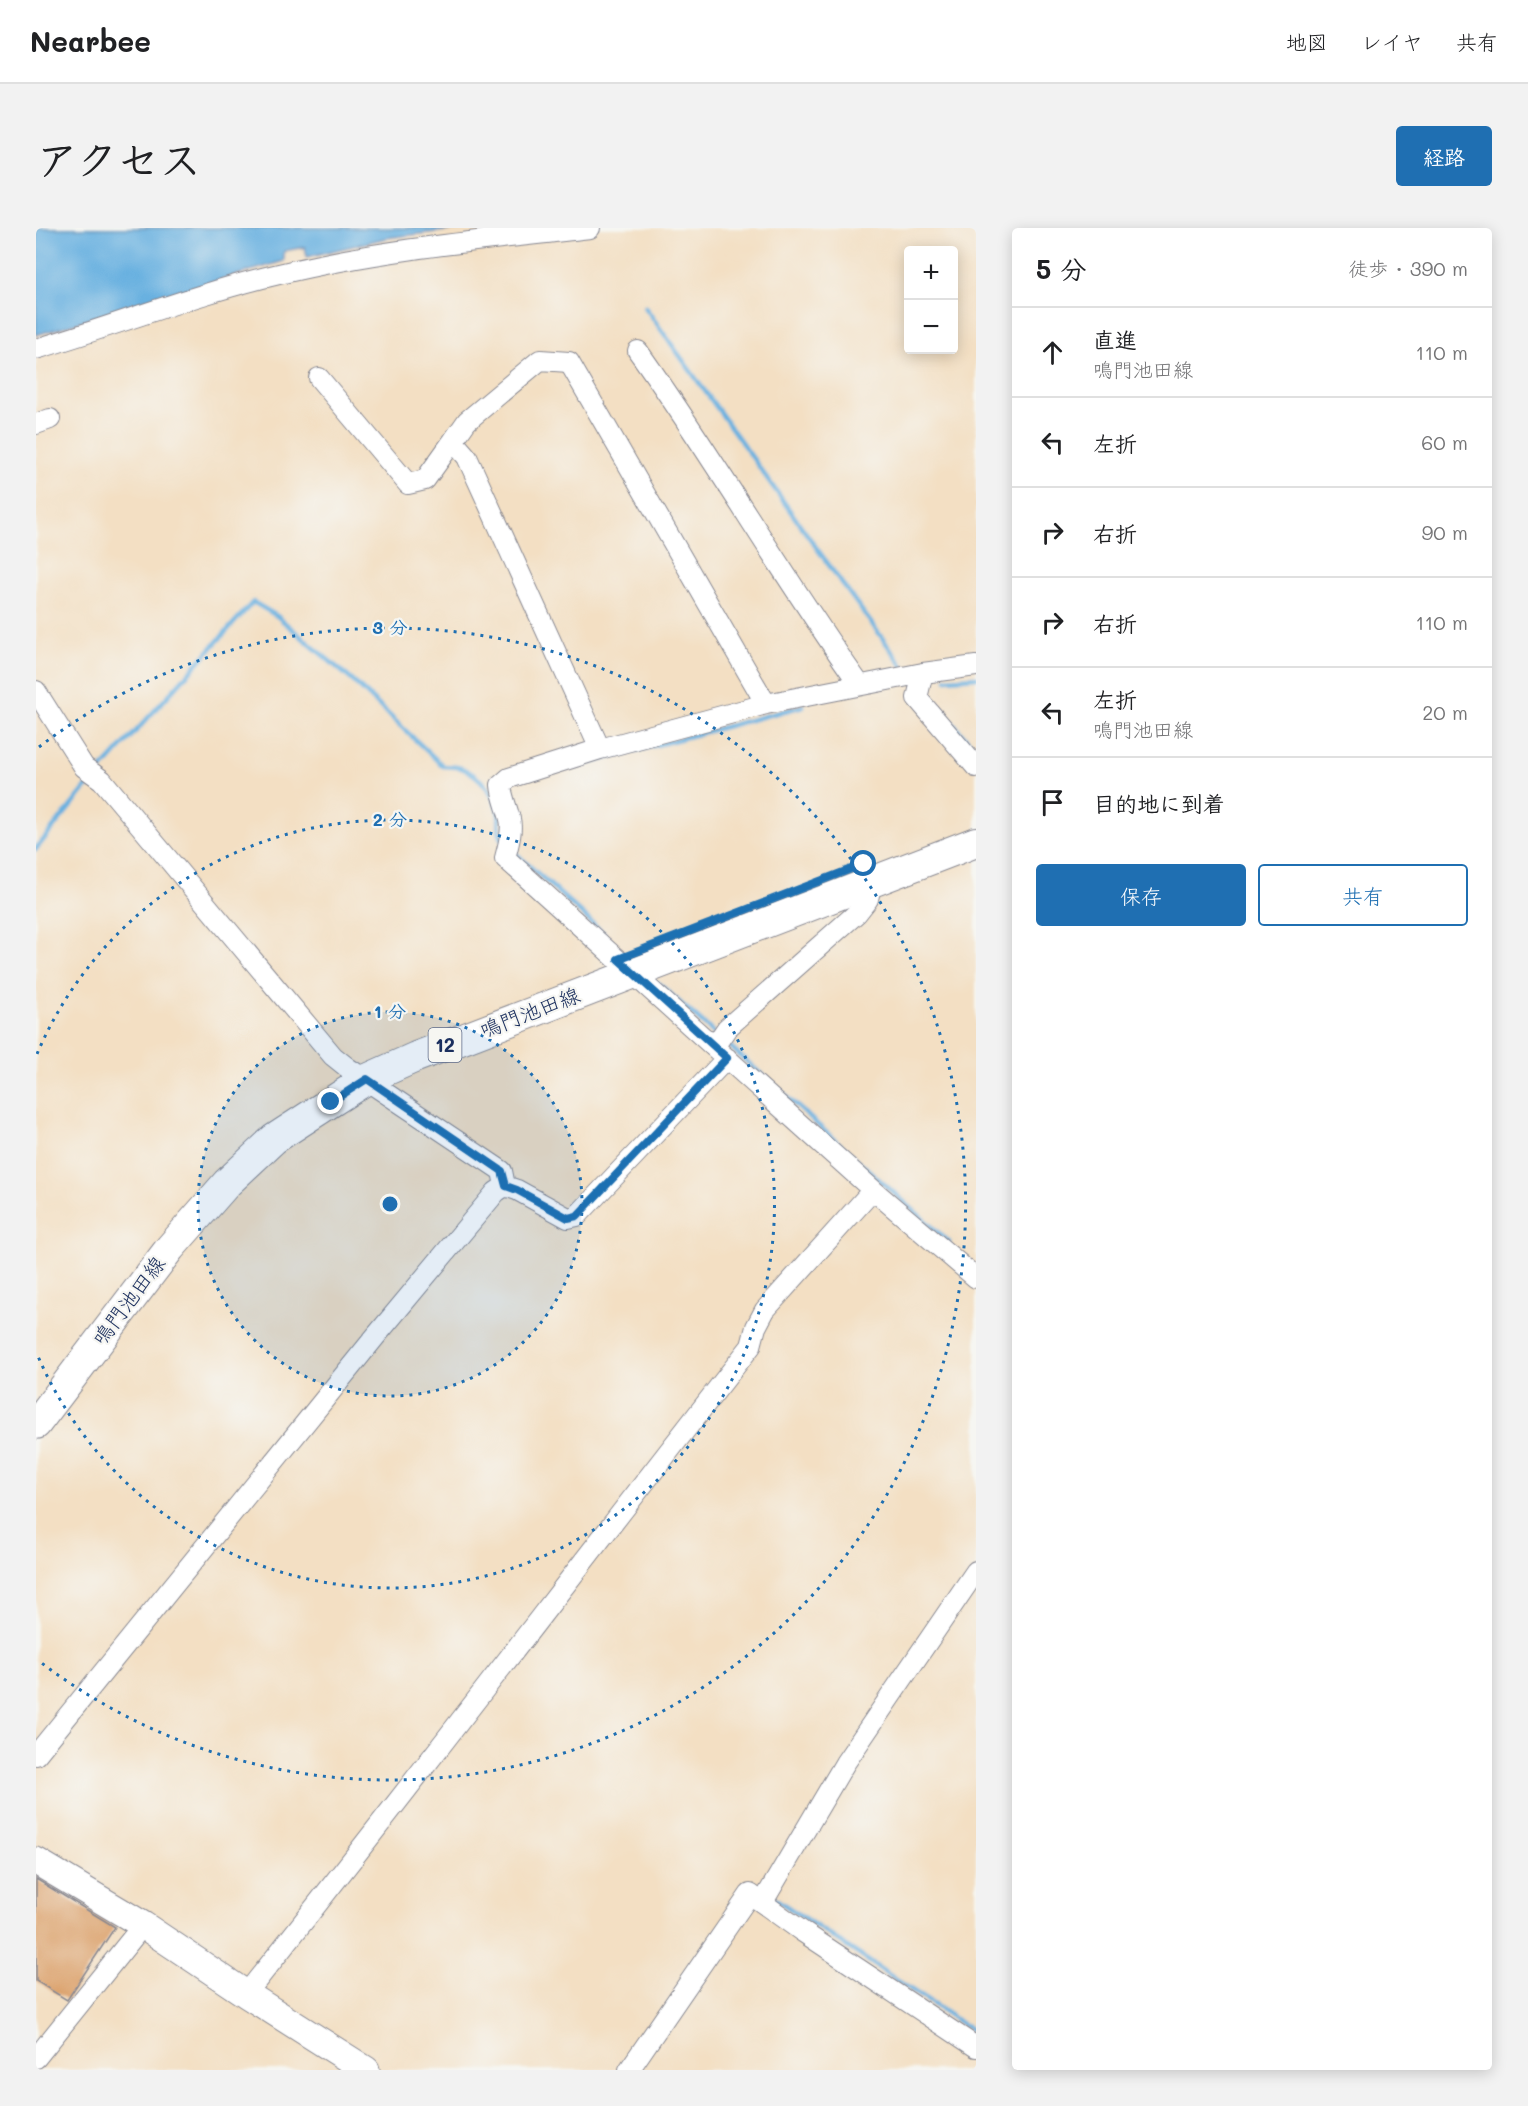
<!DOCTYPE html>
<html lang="ja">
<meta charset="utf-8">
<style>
body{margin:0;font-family:Mali,"Klee One",sans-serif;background:#f2f2f2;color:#202124}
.controls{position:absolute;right:18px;top:18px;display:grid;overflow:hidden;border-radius:6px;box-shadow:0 3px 15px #0003}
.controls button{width:54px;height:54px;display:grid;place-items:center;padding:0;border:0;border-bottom:2px solid #e0e0e0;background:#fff;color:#202124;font:30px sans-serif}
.stop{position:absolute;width:18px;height:18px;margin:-14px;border:4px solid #1f6fb2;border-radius:50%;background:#fff}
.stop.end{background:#1f6fb2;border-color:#fff;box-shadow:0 2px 6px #0008}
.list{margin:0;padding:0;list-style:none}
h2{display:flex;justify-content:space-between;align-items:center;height:78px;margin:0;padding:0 24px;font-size:26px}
h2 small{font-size:20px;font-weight:400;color:#757577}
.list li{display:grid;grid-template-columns:39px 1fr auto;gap:18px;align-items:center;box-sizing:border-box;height:90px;padding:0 24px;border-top:2px solid #e0e0e0}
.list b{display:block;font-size:22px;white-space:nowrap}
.list p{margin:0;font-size:20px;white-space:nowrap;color:#757577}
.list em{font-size:20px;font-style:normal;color:#757577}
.actions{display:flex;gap:12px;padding:18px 24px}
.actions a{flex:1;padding:14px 0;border:2px solid #1f6fb2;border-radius:6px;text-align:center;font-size:21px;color:#1f6fb2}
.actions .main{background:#1f6fb2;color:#fff}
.icon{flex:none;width:33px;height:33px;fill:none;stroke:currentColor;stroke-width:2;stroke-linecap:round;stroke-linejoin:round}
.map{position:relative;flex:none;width:940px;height:1842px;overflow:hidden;border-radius:6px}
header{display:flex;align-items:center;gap:36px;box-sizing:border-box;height:84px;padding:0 30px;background:#fff;border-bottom:2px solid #e0e0e0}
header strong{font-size:28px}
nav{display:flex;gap:33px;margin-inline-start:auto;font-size:21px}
.intro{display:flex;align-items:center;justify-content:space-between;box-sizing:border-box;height:144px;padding:0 36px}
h1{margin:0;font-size:42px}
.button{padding:15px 27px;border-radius:6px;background:#1f6fb2;color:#fff;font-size:21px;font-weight:700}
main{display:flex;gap:36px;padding:0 36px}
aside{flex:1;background:#fff;border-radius:6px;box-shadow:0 3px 15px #0003}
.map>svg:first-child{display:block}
.water{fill:#68b0e0;stroke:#42709f;stroke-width:1.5}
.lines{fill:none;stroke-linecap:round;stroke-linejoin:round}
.stream{stroke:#68b0e0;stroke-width:4.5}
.building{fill:#da9d65}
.street-casing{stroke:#878790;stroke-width:22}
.secondary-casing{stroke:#878790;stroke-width:29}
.primary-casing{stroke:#878790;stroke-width:32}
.street{stroke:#fff;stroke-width:20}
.secondary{stroke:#fff;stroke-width:27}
.primary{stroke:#fff;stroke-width:30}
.route{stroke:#1f6fb2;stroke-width:8}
.ring{fill:none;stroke:#1f6fb2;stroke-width:3;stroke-dasharray:3 6}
.labels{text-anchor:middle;stroke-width:4.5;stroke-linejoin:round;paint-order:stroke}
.shield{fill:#f6f6f2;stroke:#5d6b8a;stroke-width:1.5}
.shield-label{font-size:20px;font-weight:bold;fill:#1b2f5e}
.street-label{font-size:21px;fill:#1b2f5e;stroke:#f6f6f2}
.centre{fill:#1f6fb2;stroke:#f6f6f2;stroke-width:3}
.ring-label{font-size:18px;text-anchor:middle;font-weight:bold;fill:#1f6fb2;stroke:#f6f6f2;stroke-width:4.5;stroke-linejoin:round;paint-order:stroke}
</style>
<header>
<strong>Nearbee</strong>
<nav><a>地図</a><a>レイヤ</a><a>共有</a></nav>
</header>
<div class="intro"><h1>アクセス</h1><a class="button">経路</a></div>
<main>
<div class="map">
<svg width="940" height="1842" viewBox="0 0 940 1842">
<rect width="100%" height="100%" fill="#f6f6f2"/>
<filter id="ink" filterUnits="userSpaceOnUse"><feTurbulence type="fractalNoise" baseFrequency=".0167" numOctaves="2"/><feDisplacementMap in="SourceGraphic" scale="12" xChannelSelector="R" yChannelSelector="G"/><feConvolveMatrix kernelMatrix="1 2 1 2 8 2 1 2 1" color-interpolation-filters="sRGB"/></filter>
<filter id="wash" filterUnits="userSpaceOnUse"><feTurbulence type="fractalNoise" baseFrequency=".008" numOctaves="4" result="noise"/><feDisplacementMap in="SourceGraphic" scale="24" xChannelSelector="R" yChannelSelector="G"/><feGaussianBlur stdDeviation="1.35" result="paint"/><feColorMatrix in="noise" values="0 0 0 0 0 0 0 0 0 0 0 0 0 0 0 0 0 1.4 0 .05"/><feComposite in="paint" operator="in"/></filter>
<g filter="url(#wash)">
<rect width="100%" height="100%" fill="#f3dfc3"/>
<path class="water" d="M0 0H434L350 10 271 29 269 19 248 23V33L0 107Z"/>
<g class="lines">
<path class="stream" d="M609 79 807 357 867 438
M911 451 940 449
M892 467 940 522
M538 539 767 478
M62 545 217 374 241 388 317 453 407 538C412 539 420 538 425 540 445 547 459 567 463 587 464 596 461 605 468 614
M0 621 57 551
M476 622 568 706
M622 755 680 807
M689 814 913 1014
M737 1669 940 1805"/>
</g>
<g id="blocks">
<path class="building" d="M0 1651 79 1699 31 1772 0 1753Z"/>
</g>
</g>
<g filter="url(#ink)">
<use href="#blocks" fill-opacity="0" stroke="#878790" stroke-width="1.5"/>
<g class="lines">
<g class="street-casing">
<path id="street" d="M0 121C81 97 161 65 243 46 346 21 450 12 554 0
M602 123C680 232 746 348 824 457
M283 150 372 256 389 252 417 213 431 229 564 521
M0 196 14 191
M417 213 431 193 504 132 533 134 730 476 887 445 940 438
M887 445 881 470 940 539
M0 463 48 539 66 552 297 828 312 840 466 943 469 958
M836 654 832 671 821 685 691 800 678 819 837 962 940 1050
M678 819 469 630C472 618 477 603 474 591 471 579 466 569 465 557L473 550 564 521 730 476
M469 958 481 962 532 990 541 988 691 830
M0 1527 339 1109 460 964 469 958
M727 1674 809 1535 940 1343
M210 1766C381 1552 546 1333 715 1118L720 1099 729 1082 837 962
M0 1830 107 1697
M593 1842 714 1666 767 1704 940 1819"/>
</g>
<g class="secondary-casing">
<path id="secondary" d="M0 1633 107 1697 210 1766 330 1842"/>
</g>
<g class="primary-casing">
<path id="primary" d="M0 1196 134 1020 191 955 238 911 295 874 331 851 380 829 940 614"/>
</g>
<use href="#street" class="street"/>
<use href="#secondary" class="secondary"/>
<use href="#primary" class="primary"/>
</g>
</g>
<g class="lines" filter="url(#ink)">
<path class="route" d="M295 874 331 851 466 943 470 958 481 962 532 990 541 988 691 830 582 731 828 636"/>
</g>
<circle cx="354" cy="976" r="192" fill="#1f6fb2" fill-opacity=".12"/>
<g class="ring">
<circle cx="354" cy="976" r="192"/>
<path d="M1 826A384 384 0 1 1 1 1126"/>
<path d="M3 519A576 576 0 1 1 3 1433"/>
</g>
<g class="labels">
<rect class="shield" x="392.5" y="800" width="33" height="34" rx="4.5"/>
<g class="shield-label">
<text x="409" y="824">12</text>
</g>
<g class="street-label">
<text transform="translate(494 785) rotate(-21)" y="7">鳴門池田線</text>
<text transform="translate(93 1073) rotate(-53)" y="7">鳴門池田線</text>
</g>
</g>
<circle cx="354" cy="976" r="9" class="centre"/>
<g class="ring-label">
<text x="354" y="406">3 分</text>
<text x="354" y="598">2 分</text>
<text x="354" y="790">1 分</text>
</g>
</svg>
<div class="controls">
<button>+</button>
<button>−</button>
</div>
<div class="stop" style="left:828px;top:636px"></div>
<div class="stop end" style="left:295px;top:874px"></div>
</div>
<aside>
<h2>5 分<small>徒歩 · 390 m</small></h2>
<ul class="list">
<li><svg class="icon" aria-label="ahead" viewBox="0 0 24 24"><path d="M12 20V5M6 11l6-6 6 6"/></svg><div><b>直進</b><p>鳴門池田線</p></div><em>110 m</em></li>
<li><svg class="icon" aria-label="left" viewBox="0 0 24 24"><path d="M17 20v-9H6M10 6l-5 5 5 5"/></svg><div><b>左折</b></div><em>60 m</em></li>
<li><svg class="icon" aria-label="right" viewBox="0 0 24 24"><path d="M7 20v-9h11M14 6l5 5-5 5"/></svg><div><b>右折</b></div><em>90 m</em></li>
<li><svg class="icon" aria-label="right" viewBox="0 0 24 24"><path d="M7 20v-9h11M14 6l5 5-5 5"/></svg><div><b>右折</b></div><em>110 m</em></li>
<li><svg class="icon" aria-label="left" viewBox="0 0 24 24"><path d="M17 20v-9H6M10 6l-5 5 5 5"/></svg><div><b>左折</b><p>鳴門池田線</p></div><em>20 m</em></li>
<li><svg class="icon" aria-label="arrive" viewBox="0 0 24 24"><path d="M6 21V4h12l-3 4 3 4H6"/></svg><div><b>目的地に到着</b></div></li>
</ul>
<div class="actions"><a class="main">保存</a><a>共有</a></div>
</aside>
</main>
